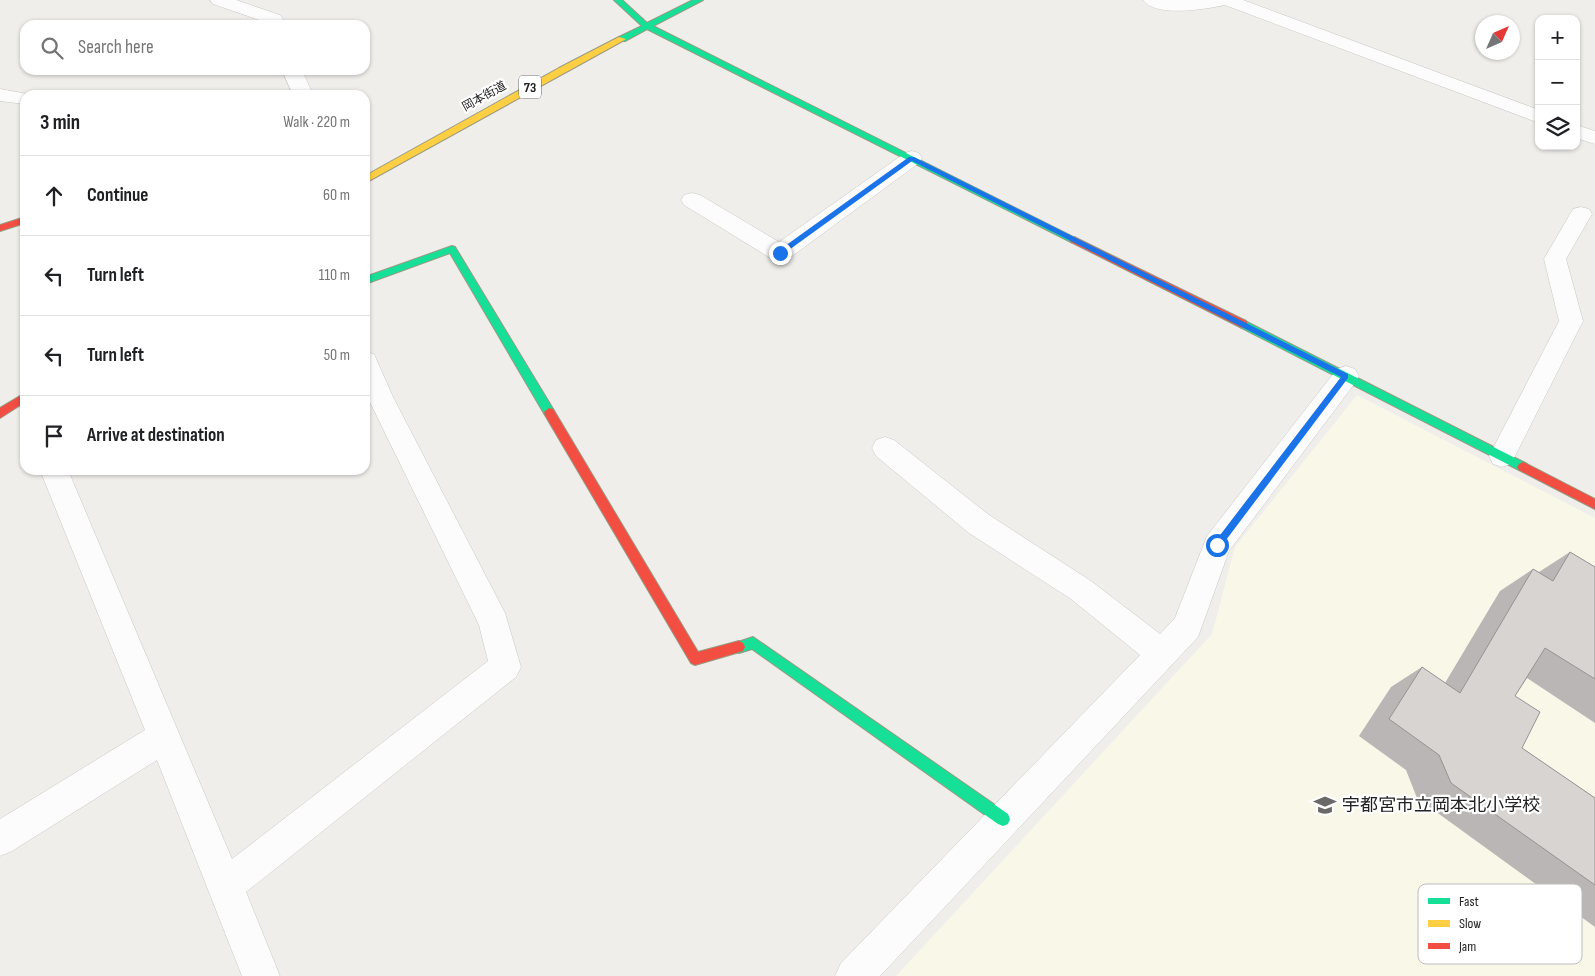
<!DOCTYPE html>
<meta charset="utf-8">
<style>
body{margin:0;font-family:"Sofia Sans Condensed","Noto Sans JP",sans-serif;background:#f6f6f6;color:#202124}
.controls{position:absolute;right:15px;top:15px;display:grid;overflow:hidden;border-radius:10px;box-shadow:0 1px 4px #0004}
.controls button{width:45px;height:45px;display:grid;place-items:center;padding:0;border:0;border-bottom:1px solid #e0e0e0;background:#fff;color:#202124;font:25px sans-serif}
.compass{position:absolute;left:1475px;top:15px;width:45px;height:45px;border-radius:50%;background:#fff;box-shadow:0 1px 4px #0004;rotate:45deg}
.stop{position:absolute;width:15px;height:15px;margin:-11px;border:4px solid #1a73e8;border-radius:50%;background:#fff}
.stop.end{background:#1a73e8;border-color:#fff;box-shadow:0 1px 5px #0008}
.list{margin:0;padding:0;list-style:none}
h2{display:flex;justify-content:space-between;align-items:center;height:65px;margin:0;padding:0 20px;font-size:21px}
h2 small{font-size:16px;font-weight:400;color:#757577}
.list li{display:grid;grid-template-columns:32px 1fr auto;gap:15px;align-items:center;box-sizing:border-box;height:80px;padding:0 20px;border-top:1px solid #e0e0e0}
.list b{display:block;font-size:19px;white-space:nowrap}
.list em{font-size:16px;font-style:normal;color:#757577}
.icon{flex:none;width:28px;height:28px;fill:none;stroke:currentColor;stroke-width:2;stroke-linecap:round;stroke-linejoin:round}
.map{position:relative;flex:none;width:1595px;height:976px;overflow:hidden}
.search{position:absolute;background:#fff;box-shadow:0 1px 4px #0004;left:20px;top:20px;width:350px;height:55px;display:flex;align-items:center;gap:12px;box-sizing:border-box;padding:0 18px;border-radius:15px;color:#757577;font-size:19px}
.panel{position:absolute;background:#fff;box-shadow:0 1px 4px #0004;left:20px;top:90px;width:350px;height:385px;border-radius:15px}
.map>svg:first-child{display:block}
.education{fill:#f8f7e8}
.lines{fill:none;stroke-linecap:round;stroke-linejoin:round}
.street-casing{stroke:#c9c8c7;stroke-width:1}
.fast-casing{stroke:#999a82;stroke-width:2}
.slow-casing{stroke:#999a82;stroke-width:2}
.jam-casing{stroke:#999a82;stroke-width:2}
.street{fill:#fdfcfc;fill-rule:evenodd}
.fast{fill:#16e098;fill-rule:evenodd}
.slow{fill:#ffcf43;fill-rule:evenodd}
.jam{fill:#f24e42;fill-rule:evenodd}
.wall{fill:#b9b6b5}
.building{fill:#d7d4d2;stroke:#969493}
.route{fill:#1a73e8}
.labels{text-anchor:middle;stroke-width:4.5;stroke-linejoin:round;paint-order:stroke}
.far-street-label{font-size:12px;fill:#222;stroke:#fff}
.shield{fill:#fff;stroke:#646464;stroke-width:1}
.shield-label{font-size:14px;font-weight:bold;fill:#222}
.near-poi-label{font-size:18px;fill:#222;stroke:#fff;text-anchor:start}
.key{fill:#fff;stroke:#bdbdbd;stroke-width:1}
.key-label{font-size:14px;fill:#222}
</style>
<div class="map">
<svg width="1595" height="976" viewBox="0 0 1595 976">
<rect width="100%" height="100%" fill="#f0eeeb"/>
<path class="education" d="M1357 395 1595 518V976H896L1212 634 1235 547Z"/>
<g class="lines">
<g class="street-casing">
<path id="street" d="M210 0H236L280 15 283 19 280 23 274 24 268 23 213 4Z
M1143 0H1243L1539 110V123L1225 5C1206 9 1156 18 1143 0Z
M282 70H302L313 95H293Z
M0 89 33 95H25V104L0 101Z
M1576 125 1595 131V144L1576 138Z
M912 151 919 153 922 158 919 163 788 259 780 261 772 259 684 205 681 200 684 195 692 193 700 195 779 242 905 153Z
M1581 207 1589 209 1592 214 1566 259 1583 321 1511 464 1502 467 1493 464 1489 456 1559 321 1544 259 1573 209Z
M365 352 374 354 393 397 505 613 521 667 516 677 246 892 280 976H242L157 760 12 851 0 856V819L145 730 40 470H68L232 859 488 661 479 625 365 392Z
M1346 366 1355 369 1359 376 1355 383 1229 551 1198 637 880 976H835L841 963 1140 655 1071 599 969 533 876 456 872 448 876 440 885 437 894 440 989 515 1091 581 1160 634 1175 618 1207 536 1337 369Z"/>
</g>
<g class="fast-casing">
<path id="fast" d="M614 0H622L647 23 693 0H703L653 26 1079 240 1074 243 1071 242 647 29 625 41H619V37L642 26Z
M452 246 455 247 553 409 554 412 553 415H545L450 253 365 284V277Z
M1243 320 1527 464 1529 467 1527 470H1519L1240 327 1238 324Z
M753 637 1008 814 1010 819 1008 824 1003 826 998 824 752 649 739 653 735 651 733 647 735 643Z"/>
</g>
<g class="slow-casing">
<path id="slow" d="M619 37 626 39 365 183V176L559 68Z"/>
</g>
<g class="jam-casing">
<path id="jam" d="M25 217V223L0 231V225Z
M1074 237 1246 321 1248 324 1243 328 1240 327 1071 242 1069 240Z
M25 393V402L0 418V408Z
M549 408 553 409 698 652 739 641 743 643 745 647 743 651 695 665 691 663 545 415 544 412Z
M1523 462 1595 499V509L1519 470 1517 467 1519 464Z"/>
</g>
<use href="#street" class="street"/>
<use href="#fast" class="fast"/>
<use href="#slow" class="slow"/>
<use href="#jam" class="jam"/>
</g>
<path class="wall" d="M1570 552 1595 567V723L1527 678 1515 696 1522 748 1595 798V927L1417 798 1406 770 1359 736 1391 687 1422 667 1445 683 1500 591 1533 569 1539 572Z"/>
<path class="building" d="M1570 552 1595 567V679L1545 648 1515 696 1540 712 1522 748 1595 798V885L1451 783 1439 755 1389 719 1422 667 1460 693 1533 569 1553 581Z"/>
<path class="route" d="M909 157H914L1348 374V378L1220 548H1214V543L1341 377 912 161 782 255H778V251Z"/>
<defs>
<g id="school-bare" transform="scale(1.725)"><path d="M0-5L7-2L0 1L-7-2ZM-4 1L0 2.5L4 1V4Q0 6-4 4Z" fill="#6a6968" stroke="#fff" stroke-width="2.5" paint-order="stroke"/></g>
</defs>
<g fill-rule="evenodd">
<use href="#school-bare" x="1325" y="805"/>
</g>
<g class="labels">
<g class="far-street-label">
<text transform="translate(484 96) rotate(-29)" y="4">岡本街道</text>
</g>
<rect class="shield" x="519" y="75.5" width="22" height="23" rx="4"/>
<g class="shield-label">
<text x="530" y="92">73</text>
</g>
<g class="near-poi-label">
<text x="1342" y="811">宇都宮市立岡本北小学校</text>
</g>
</g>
<rect x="1418" y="884" width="164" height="80" rx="8" class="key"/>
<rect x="1428" y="898" width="22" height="6" fill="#16e098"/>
<rect x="1428" y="920" width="22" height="7" fill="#ffcf43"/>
<rect x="1428" y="943" width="22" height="6" fill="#f24e42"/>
<g class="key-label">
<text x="1459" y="906">Fast</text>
<text x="1459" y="928">Slow</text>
<text x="1459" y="951">Jam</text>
</g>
</svg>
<div class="controls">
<button>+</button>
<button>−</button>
<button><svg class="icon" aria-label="layers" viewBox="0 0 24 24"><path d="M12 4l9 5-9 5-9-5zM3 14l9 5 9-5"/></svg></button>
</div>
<svg class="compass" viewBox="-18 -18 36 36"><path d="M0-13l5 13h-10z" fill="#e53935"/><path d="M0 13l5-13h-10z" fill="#757577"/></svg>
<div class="stop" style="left:1217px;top:545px"></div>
<div class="stop end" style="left:780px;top:253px"></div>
<div class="search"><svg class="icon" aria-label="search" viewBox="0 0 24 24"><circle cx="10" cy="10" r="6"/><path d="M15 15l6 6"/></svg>Search here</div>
<section class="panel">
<h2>3 min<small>Walk · 220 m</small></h2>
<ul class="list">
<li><svg class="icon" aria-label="ahead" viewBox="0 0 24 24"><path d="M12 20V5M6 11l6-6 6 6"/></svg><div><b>Continue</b></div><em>60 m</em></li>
<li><svg class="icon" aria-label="left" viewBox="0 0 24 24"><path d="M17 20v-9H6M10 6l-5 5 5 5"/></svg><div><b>Turn left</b></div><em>110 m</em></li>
<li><svg class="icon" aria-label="left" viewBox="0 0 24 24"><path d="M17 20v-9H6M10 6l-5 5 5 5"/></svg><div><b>Turn left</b></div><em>50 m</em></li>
<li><svg class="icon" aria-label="arrive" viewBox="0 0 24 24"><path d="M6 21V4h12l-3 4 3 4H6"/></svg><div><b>Arrive at destination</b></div></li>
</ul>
</section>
</div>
